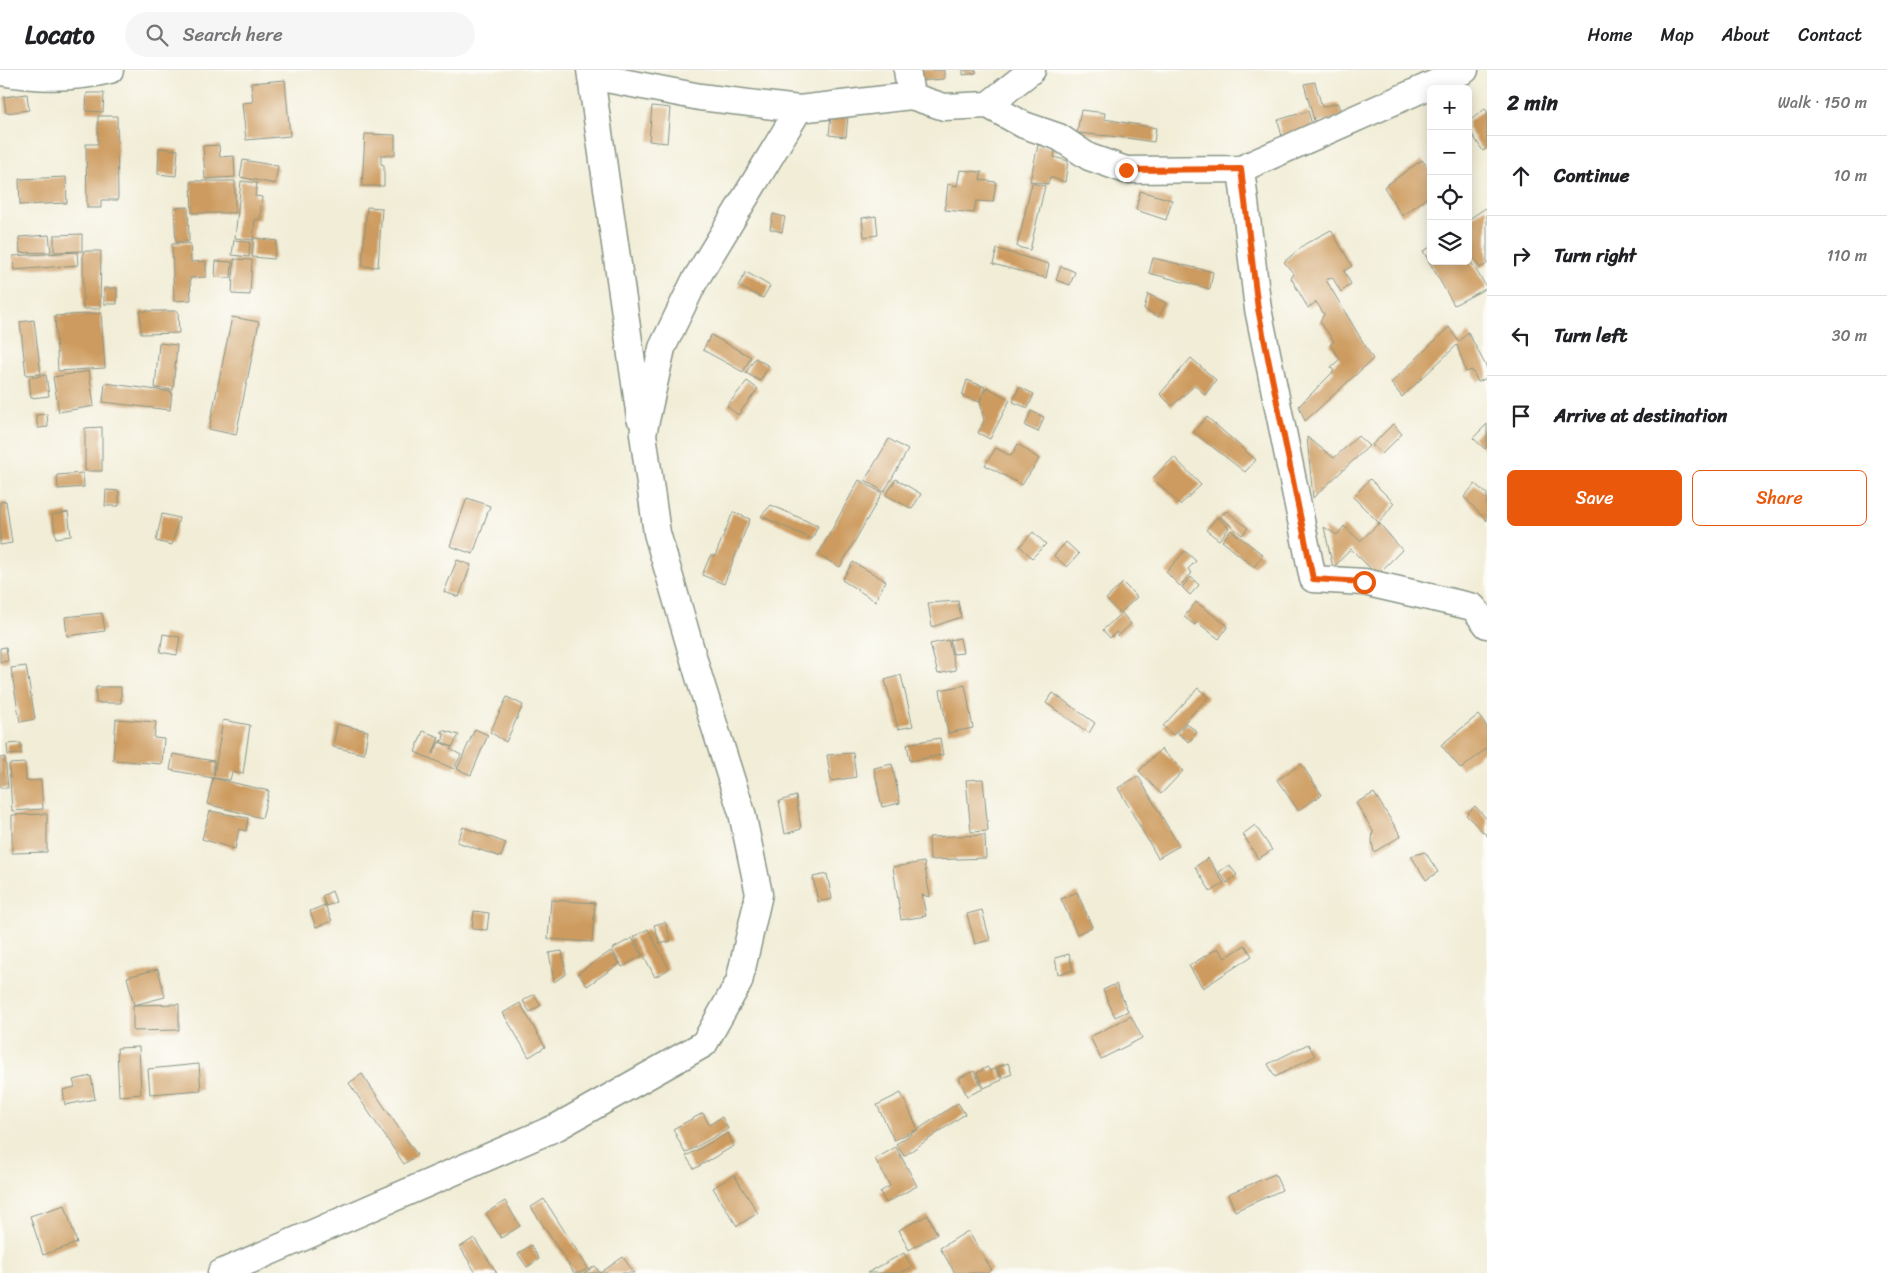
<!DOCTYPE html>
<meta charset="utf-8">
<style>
body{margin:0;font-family:Sriracha,sans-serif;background:#f6f6f6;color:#202124}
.controls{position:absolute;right:15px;top:15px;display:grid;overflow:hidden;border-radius:8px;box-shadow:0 2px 12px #0003}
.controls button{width:45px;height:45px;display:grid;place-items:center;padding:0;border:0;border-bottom:1px solid #e0e0e0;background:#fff;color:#202124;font:25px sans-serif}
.stop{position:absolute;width:15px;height:15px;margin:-11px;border:4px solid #ea580c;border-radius:50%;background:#fff}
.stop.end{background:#ea580c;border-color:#fff;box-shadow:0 1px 5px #0008}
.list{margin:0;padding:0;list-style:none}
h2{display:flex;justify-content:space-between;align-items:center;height:65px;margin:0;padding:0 20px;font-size:21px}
h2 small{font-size:16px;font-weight:400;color:#757577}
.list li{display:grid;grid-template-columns:32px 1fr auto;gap:15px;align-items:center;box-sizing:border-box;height:80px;padding:0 20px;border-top:1px solid #e0e0e0}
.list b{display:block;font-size:19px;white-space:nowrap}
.list em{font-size:16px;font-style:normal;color:#757577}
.actions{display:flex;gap:10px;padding:15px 20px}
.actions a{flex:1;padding:11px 0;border:1px solid #ea580c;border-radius:8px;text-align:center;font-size:18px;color:#ea580c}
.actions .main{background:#ea580c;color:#fff}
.icon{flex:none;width:28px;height:28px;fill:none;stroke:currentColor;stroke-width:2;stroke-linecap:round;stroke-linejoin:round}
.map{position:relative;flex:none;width:1487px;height:1203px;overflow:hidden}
header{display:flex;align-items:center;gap:30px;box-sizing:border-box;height:70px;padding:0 25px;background:#fff;border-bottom:1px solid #e0e0e0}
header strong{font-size:24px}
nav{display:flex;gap:28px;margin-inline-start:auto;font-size:18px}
.search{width:350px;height:45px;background:#f6f6f6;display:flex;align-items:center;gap:12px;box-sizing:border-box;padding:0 18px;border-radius:28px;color:#757577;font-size:19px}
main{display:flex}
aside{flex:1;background:#fff}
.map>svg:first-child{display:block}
.building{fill:#cd9b5f}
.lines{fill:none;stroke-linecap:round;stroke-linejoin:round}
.minor-casing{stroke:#889586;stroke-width:29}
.minor{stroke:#fff;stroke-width:26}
.route{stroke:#ea580c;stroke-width:6}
</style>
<header>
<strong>Locato</strong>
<div class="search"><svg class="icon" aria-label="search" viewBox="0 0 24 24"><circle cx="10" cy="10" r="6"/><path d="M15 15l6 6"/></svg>Search here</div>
<nav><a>Home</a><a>Map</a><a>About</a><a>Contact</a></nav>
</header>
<main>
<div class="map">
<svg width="1487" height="1203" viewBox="0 0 1487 1203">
<rect width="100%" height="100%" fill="#fdfcf7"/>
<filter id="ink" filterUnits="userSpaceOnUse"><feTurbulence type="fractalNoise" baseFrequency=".02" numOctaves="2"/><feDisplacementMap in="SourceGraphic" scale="10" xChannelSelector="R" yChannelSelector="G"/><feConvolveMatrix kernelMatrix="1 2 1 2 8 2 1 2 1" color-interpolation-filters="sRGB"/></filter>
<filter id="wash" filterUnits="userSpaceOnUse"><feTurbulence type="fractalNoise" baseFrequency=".0096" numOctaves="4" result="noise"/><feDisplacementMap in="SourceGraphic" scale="20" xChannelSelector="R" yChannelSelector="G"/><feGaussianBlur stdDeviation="1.12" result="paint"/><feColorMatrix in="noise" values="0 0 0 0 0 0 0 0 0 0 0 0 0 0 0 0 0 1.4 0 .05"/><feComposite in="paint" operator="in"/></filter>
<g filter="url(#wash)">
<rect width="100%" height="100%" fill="#f1edd7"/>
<g id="blocks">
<path class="building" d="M917 0H944V9L918 11Z
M963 0H976V3L963 5Z
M285 10 290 66 246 70 242 33 253 32 251 13Z
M1315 12 1322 37 1338 33 1342 47 1315 54 1304 14Z
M87 23H104L103 42 86 41Z
M27 24 29 40 6 43 4 27Z
M652 36 670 38 667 73 649 71Z
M1485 39 1487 41V78L1483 81 1468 58V52Z
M1081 40 1105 43 1104 49 1156 58 1154 72 1120 67 1077 63Z
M1308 41 1313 58 1282 67 1278 50Z
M831 45 848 46 846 67 829 65Z
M98 46H117L118 130H101V138H87L86 74H98Z
M365 64 395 65V85H381V94L384 95V116H362Z
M219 75 220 87 234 86 235 107 205 109 203 76Z
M1038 75 1055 79 1054 87 1068 91 1065 112 1050 107 1048 114 1030 111Z
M159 78 178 80 176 106 158 104Z
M243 90 278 96 275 114 240 107Z
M1422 90 1431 101V125L1402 146 1384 117Z
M960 100 982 102 980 110 996 112 993 132 976 131 974 143 945 140 948 114 957 116Z
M66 107 67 133 20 135 19 109Z
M191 111H235V143H192Z
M241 111 257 113 255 126 262 127 260 149 255 150 253 170 235 168Z
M1032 113 1045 116 1030 180 1017 177Z
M1140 121 1172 130 1166 150 1136 140Z
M188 137 189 171 176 172 174 138Z
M367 137 382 138 378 197 362 196Z
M1487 137V194L1480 198 1468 179V150Z
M773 144 785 147 782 162 770 159Z
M876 146 878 165 864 167 862 148Z
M1331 160 1352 196 1344 201 1351 214 1341 222 1332 207 1326 210 1373 289 1305 351 1299 336 1334 301 1331 297 1340 289 1330 275 1334 271 1320 252 1324 244 1316 232 1308 238 1291 208 1294 204 1284 192 1305 174Z
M82 164V181L54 182V165Z
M49 165 51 182 20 183 19 167Z
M254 168 277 171 274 189 252 187Z
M234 170 250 172 249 187 232 185Z
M190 173 191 192 206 191V207L190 208 191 230 174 231 172 174Z
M1431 177V191H1468V187L1487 218 1454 235 1423 181Z
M997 179 1049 194 1046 208 993 194Z
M83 181H101L100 239H83Z
M77 182 78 195 14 200 13 186Z
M1153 188 1213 202 1210 219 1149 203Z
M234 189 252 190 250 225 232 224Z
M216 191 232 192 231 208 215 207Z
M1061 196 1075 202 1070 215 1056 210Z
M746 202 770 216 763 228 738 216Z
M104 218H117V234H104Z
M1148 224 1166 233 1159 247 1144 239Z
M140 241H178L179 263 141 264Z
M101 243 105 298 58 301 55 246Z
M232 247 259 252 236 365 209 359Z
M34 250 41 304 26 305 20 252Z
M1449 257 1459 272 1468 262 1487 298V308L1478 312 1472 300 1466 302 1457 275 1402 327 1391 313Z
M711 265 751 287 743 302 703 280Z
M159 273 177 275 173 320 155 318Z
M755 288 769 296 760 311 746 303Z
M1191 288 1216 310 1205 325 1195 315 1172 336 1160 324Z
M89 301 94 336 59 342 53 307Z
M46 305 49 326 31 328 29 308Z
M967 310 985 317 980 332 962 326Z
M747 311 758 319 738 345 727 336Z
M105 313 172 322 170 340 103 332Z
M987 317 1010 330 990 369 978 363 984 351 980 330Z
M1019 317 1034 324 1028 338 1013 332Z
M1031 341 1044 347 1038 362 1025 356Z
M47 344 48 357 38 358 36 345Z
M1207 347 1256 390 1245 402 1193 362Z
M1393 354 1402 364 1382 384 1372 375Z
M1487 354V376L1485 379 1473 368Z
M102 357V401H85V358Z
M1358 366 1369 376 1313 428 1307 367 1334 388Z
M889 369 908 380 884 422 865 410Z
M1018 374 1039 389 1022 415 985 395 996 378 1011 386Z
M1174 387 1201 415 1180 435 1153 408Z
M83 403 84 417 58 419 57 405Z
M896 409 921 424 912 439 886 425Z
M1370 409 1394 433 1379 453 1353 427Z
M859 410 882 423 840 497 818 485Z
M1475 414 1487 424V451L1464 427Z
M106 420 119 421V436H105Z
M467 428 490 436 473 484 450 476Z
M6 431 12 473 0 475V432Z
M771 435 818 456 812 469 761 446Z
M1227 441 1248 458 1242 465 1219 446Z
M68 442 71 466 56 468 52 445Z
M733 442 750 449 724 514 702 505 710 486H715Z
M162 444 179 448 172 475 156 471Z
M1217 447 1229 458 1219 470 1206 460Z
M1379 453 1402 480 1377 505 1351 479 1333 498 1324 457 1337 465 1344 456 1360 471Z
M1231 460 1263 485 1254 497 1222 471Z
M1033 462 1046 474 1032 488 1020 476Z
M1066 472 1079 484 1067 497 1054 486Z
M1185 481 1196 491 1188 499 1192 503 1180 516 1166 502Z
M457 490 471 495 459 527 444 522Z
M853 492 886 511 875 531 842 510Z
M1191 507 1199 515 1190 525 1182 517Z
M1123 513 1137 527 1121 542 1131 554 1118 566 1116 562 1110 568 1103 560 1120 544 1106 529Z
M958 531 961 547 932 557 928 533Z
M1196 532 1228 556 1219 569 1197 552 1195 555 1184 547Z
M102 543 105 561 67 566 65 547Z
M163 564 180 567 177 585 160 582Z
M960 568 963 583 953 584 950 570Z
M948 570 956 600 938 604 930 574Z
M6 577 8 591 0 592V578Z
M26 596 35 649 20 652 11 598Z
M901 605 913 656 898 659 885 610Z
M965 615 973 658 948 663 940 620Z
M96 617H121V633H96Z
M1198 618 1208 627 1173 665 1163 656Z
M1053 623 1095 653 1089 663 1046 633Z
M507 627 523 635 506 672 490 662Z
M1478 645 1487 657V678L1461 699 1441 675Z
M116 649 156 652 154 668 164 669 162 694 113 690Z
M223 650 250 655 243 704 232 702 230 710 213 708 170 700 173 684 214 691V705Z
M1186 653 1197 662 1189 672 1178 663Z
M337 654 368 661 364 684 333 677Z
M475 659 488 665 471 705 457 699Z
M442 660 459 665 452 677 440 671 443 670 444 663 441 662Z
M423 661 439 667 433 684 439 672 452 677 450 679 461 685 454 699 415 682Z
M940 668 943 685 910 691 907 674Z
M21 673V684L8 685 7 674Z
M1161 679 1183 701 1161 724 1139 701Z
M853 683 856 707 831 711 827 685Z
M5 687 8 718H0V688Z
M25 693 26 711 41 710 43 739 12 741 9 694Z
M892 694 900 733 882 737 874 698Z
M1301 694 1322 725 1298 740 1277 710Z
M1138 706 1179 776 1158 788 1118 718Z
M213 708 269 721 262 748 207 734Z
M983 709 988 761 971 762 966 710Z
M1374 723 1401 766 1374 782 1372 771 1373 761 1356 733Z
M796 726 801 759 785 764 779 731Z
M1475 736 1487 749V766L1466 745Z
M210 741 248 748 246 761 239 759 235 779 202 769Z
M47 744V782L12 783V745Z
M1255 755 1272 780 1258 789 1243 764Z
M463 757 506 773 501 787 457 772Z
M985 765 986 788 930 790 929 767Z
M1425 782 1438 802 1426 810 1411 786Z
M1208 788 1224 813 1211 822 1195 797Z
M924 792 930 827 922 825 926 846 901 850 893 797Z
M1229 795 1237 805 1227 813 1219 802Z
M827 804 832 829 818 832 813 807Z
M332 821 336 832 326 836 322 826Z
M1077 822 1092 857 1077 864 1061 829Z
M551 830 595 833 592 872 548 869Z
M325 835 332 851 316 857 310 841Z
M982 840 990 870 975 874 967 844Z
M474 841 489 843 487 860 472 859Z
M665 852 671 871 660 874 654 855Z
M648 859 669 899 655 907 634 867Z
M632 868 642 886 622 897 612 879Z
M1245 875 1252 886 1203 918 1189 896 1218 878 1225 888Z
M562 881 566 904 554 912 549 883Z
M611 881 619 894 587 916 578 903Z
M1069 884 1073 900 1058 904 1055 888Z
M158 899 165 927 134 935 127 907Z
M1116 914 1128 941 1115 947 1103 920Z
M534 924 541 935 530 942 523 931Z
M520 933 545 977 529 987 503 943Z
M179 934V960L133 961V935Z
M1131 946 1142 968 1101 989 1090 967Z
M1308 974 1315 986 1275 1007 1268 994Z
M139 977 141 1024 119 1026 117 978Z
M1008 993 1012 1004 1002 1008 998 997Z
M199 994 201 1020 150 1024 148 999Z
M987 997 990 1001 996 998 1002 1010 984 1018 977 1003Z
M974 1001 983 1019 967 1026 959 1008Z
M362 1004 417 1085 404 1094 349 1013Z
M91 1006 95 1029 65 1035 63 1020 75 1017 73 1010Z
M901 1023 918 1059 894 1070 877 1035Z
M958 1033 965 1044 904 1086 896 1074Z
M703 1043 709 1055 722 1047 728 1059 685 1083 673 1059Z
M728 1063 734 1076 694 1099 686 1086Z
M896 1077 917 1116 886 1133 880 1122 890 1116 875 1089Z
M1275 1104 1282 1120 1235 1141 1228 1124Z
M734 1105 758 1143 737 1156 713 1118Z
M544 1129 588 1198 580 1203H574L531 1137Z
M505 1131 520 1156 501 1168 486 1143Z
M65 1135 77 1173 43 1185 30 1146Z
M928 1145 937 1164 909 1180 899 1160Z
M968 1161 992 1200 987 1203H955L940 1178Z
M474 1168 497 1203H476L460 1177Z
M531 1175 539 1189 527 1197 518 1184Z
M904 1183 912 1197 900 1203H867Z
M623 1187 634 1203H600Z
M595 1196 600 1203H584Z"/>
</g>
</g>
<g filter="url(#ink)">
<use href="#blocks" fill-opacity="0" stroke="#889586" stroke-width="1"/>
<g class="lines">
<g class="minor-casing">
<path id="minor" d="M590 0 640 348
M907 0 911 26
M0 2C35 8 75 9 110 0
M591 6 700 27 799 39 911 26 944 37 988 35 1024 55 1059 67 1089 87 1126 100 1241 99 1465 0
M988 35 1032 0
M1241 99 1258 239 1313 509 1364 512 1473 537 1487 555
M221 1203 557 1057 704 974 739 912 759 824 742 743 699 607 657 463 643 364 662 278 694 212 799 39"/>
</g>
<use href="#minor" class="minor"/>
</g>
</g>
<g class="lines" filter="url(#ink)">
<path class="route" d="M1126 100 1241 99 1258 239 1313 509 1364 512"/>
</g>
</svg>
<div class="controls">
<button>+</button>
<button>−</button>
<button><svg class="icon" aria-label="locate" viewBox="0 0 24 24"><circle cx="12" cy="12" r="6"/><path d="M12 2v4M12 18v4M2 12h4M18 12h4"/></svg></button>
<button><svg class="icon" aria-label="layers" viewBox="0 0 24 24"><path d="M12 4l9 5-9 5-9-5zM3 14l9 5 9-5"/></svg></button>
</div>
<div class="stop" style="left:1364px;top:512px"></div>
<div class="stop end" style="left:1126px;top:100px"></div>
</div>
<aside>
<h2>2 min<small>Walk · 150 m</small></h2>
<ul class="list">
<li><svg class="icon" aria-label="ahead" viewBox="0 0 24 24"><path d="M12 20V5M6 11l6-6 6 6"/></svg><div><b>Continue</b></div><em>10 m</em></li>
<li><svg class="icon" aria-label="right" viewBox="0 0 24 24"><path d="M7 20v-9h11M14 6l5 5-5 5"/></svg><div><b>Turn right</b></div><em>110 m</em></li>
<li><svg class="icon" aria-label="left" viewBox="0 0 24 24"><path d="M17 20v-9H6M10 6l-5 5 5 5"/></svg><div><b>Turn left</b></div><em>30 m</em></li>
<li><svg class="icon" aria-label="arrive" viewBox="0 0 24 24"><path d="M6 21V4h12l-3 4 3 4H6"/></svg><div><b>Arrive at destination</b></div></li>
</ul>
<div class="actions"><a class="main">Save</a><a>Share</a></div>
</aside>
</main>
